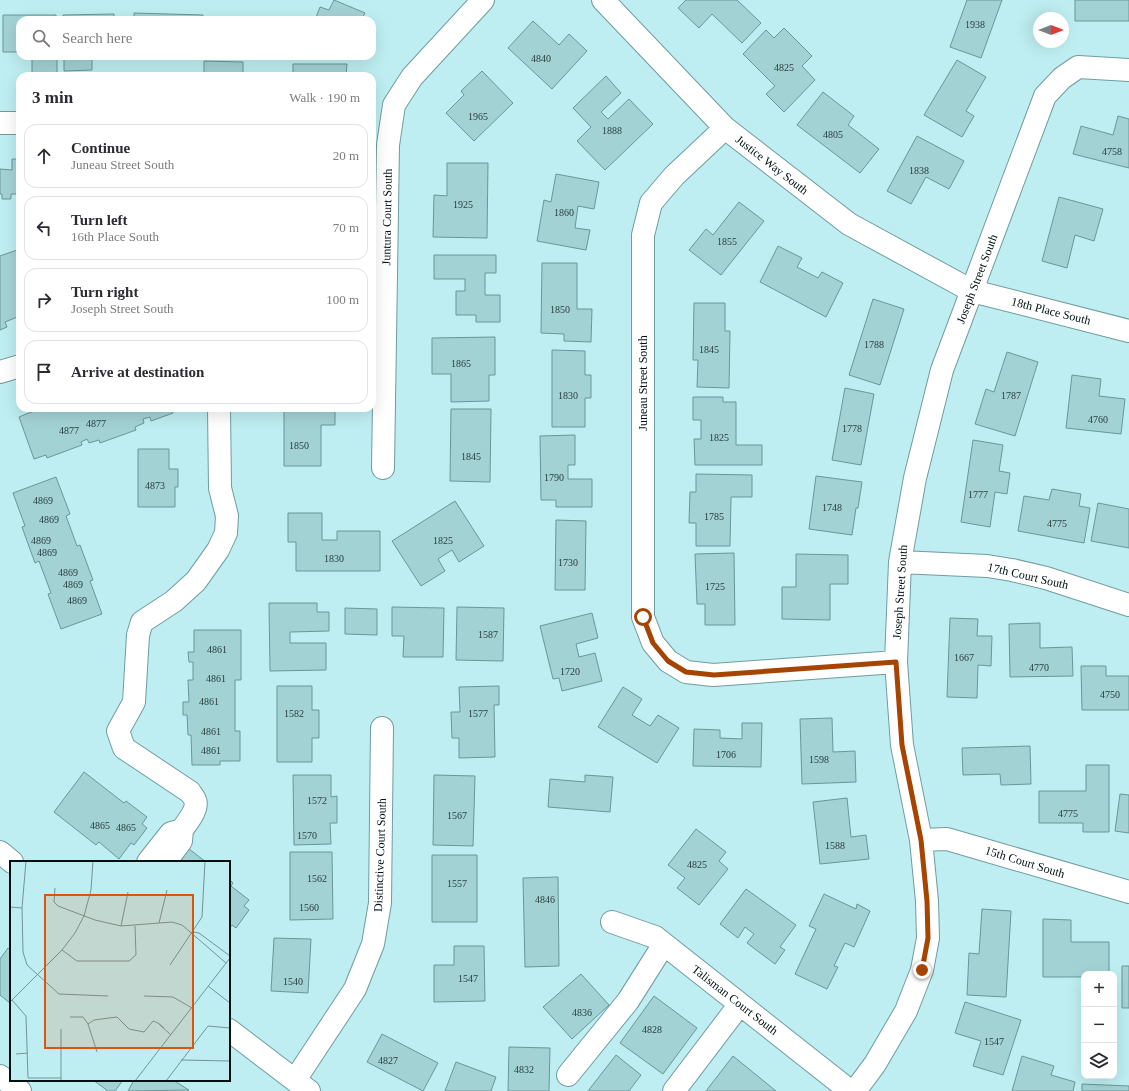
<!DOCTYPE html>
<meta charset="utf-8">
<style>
body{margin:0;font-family:"Times New Roman",serif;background:#f7f7f7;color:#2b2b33}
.controls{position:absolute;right:12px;bottom:12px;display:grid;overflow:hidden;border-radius:8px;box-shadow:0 4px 16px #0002}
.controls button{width:36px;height:36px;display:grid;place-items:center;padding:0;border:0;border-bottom:1px solid #e1e1e2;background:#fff;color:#2b2b33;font:20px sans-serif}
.compass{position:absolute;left:1033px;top:12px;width:36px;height:36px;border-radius:50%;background:#fff;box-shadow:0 4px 16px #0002;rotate:90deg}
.stop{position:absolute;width:12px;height:12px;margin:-9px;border:3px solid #a64402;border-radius:50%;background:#fff}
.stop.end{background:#a64402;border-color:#fff;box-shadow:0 1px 4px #0008}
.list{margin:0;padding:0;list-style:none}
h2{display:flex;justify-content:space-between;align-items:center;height:52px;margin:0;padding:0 16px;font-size:17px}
h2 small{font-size:13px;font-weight:400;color:#7c7c81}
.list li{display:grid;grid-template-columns:26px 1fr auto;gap:12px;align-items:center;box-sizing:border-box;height:64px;margin:0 8px 8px;padding:0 8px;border:1px solid #e1e1e2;border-radius:12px}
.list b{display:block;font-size:15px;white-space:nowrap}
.list p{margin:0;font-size:13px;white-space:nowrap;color:#7c7c81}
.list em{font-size:13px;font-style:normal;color:#7c7c81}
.icon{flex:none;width:22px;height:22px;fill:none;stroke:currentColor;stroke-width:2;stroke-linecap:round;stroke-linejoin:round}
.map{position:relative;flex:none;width:1129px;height:1091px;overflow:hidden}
.search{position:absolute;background:#fff;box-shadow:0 4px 16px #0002;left:16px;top:16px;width:360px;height:44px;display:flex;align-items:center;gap:10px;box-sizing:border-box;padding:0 14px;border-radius:12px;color:#7c7c81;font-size:15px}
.panel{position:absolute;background:#fff;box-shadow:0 4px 16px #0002;left:16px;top:72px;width:360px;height:340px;border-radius:12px}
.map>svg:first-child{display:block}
.building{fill:#a3d2d5;stroke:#699699}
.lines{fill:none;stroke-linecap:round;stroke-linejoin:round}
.minor-casing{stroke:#6f9c9f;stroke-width:24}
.major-casing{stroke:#6f9c9f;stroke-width:24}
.minor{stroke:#fff;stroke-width:22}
.major{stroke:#fff;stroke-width:22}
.route{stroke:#a64402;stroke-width:5}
.labels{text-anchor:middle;stroke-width:4;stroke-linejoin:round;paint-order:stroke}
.number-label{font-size:10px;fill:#2a4042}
.street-label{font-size:12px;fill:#011011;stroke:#fff}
.inset-road{fill:none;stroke:#729597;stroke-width:1}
.view{fill:#dc550c;fill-opacity:0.15;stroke:#dc550c;stroke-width:2}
.inset-edge{fill:none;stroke:#011011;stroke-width:2}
</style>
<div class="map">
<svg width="1129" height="1091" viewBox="0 0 1129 1091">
<rect width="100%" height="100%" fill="#beeef1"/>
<path class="building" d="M334 0 365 13 361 20H315L320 7 329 10Z
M686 0H737L761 23 742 43 712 14 699 28 678 8Z
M967 0H1002L981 58 950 47Z
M1075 0H1129V21H1075Z
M134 13 203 15V20H134Z
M114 14V20H63V15Z
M3 15H56V20H20V52H3Z
M533 21 559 45 569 34 587 51 552 89 508 48Z
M784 28 812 56 802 66 815 80 784 112 766 94 775 86 743 54 766 30 774 38Z
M32 56H57V74H32Z
M64 56H92V70L64 71Z
M957 60 986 77 966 111 974 116 962 137 924 115Z
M204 61 243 62V76H204Z
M293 64H347L346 76H293Z
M482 71 513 103 474 141 446 113 464 95 461 91Z
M606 76 621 93 601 112 608 119 629 99 653 124 605 170 577 141 591 127 573 108Z
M823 92 854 116 848 125 879 149 860 173 797 125Z
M1118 116 1129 119V168L1073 154 1081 126 1113 135Z
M917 136 964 161 949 189 926 177 911 204 887 191Z
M12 159H20V194H11V199H2V194H0V169L12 170Z
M447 163H488L487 238 433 237 434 195 447 196Z
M556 174 599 182 594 209 578 206 575 228 590 230 586 250 537 241 544 200 551 202Z
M1059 197 1103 209 1094 241 1075 235 1067 268 1042 261Z
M739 202 764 221 721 275 689 250 706 229 713 235Z
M778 246 802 258 797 267 818 278 822 272 843 283 826 317 760 282Z
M20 249V316L5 322 7 327 0 330V256Z
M434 255H496V273H485V295H500V322H476V315H456V291H465V279H434Z
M542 263H577V309H592L591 342 564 341V334L541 333Z
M873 299 904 309 880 385 849 375Z
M694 303H725V331H730L729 388 697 387 698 360H693Z
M495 337V375H489V401L451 402V374H432V338Z
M552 350 585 351V375H591V398H585V427H552Z
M1007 352 1038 362 1015 436 975 424 986 389 994 392Z
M1072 375 1101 379 1099 396 1125 399 1121 434 1066 428Z
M845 388 874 394 861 465 832 460Z
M693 397H723V402H736V445H762V465H695L694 439H701V420H693Z
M41 408H171L173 413 151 421 150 417 143 419 144 423 135 427 136 430 100 443 99 440 89 443 87 439 81 442 82 445 47 458 46 455 34 459 19 417Z
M284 408H335V425H321V466H284Z
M451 409H491L490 482 450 481Z
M575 435V465H568V479H592V507H556V500H541L540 436Z
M973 440 1003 445 999 471 1010 473 1007 494 995 492 990 527 961 522Z
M138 449H169V469H178V487H175V507H138Z
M696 474 752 475V497H731L730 546H696V523H689L690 492H696Z
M816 476 862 482 858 508H856L852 535 809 529Z
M56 477 70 514 66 516 77 546 80 545 93 580 90 581 102 614 61 629 48 594 51 593 39 561 35 563 22 527 25 526 13 493Z
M1052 489 1081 494 1079 506 1090 508 1084 543 1018 531 1024 496 1049 500Z
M455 501 484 546 459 562 452 550 438 559 445 571 421 586 392 541Z
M1098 503 1129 509V548L1091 541Z
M288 513H322V540H337V531H380V571H296V542H288Z
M556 520 586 521 585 590H555Z
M734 553 735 625H705V604H697L695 554Z
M796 554 848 555V584H830V620L782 619V587H796Z
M269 603H317V612H329V631L290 632V643H326V670L270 671Z
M392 607 444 608 443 657H403L404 636H392Z
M457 607 504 608 503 661 456 660Z
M345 608 377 609V635L345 634Z
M592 613 598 638 576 644 579 657 595 653 602 681 562 691 559 678 553 679 540 626Z
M950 618 978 619 977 636H992L991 666 978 665 977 698 947 697Z
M1040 623V648L1072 647 1073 676 1010 677 1009 624Z
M194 630H241V680H235V731H240V761H220V765H192L191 735H188L187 715H183V702H189L188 680H193V662H189L188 652H194Z
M1081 666H1106V676H1129V710H1082Z
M277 686H312V710H319V738H312V762H277Z
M499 686V705H494L495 757 459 758V738H452L451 712H460L459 687Z
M623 687 642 699 632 715 650 726 658 715 679 728 657 763 598 727Z
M832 718 833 752 855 751 856 782 802 784 800 719Z
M742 723H762L761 767 693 766 694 729 720 730V738L742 739Z
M1030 746 1031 784 1001 785 1000 774 963 775 962 748Z
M1086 765H1109V832H1083V823H1039V791H1086Z
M84 772 124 803 126 801 147 817 142 824 147 828 134 845 131 843 119 859 99 842 96 845 54 812Z
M293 775H331V797L337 796V823H330L331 844 294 845Z
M434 775 475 776 473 846 433 845Z
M585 775 613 777 610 812 548 807 550 779 585 782Z
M1120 794 1129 795V833L1115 831Z
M847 798 851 837 866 835 869 859 820 864 813 802Z
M696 829 726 852 719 861 728 869 699 905 677 888 685 878 668 865Z
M189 849 206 862H180Z
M290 852H332L333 919 290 920Z
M432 855H477V922H432Z
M558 877 559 966 525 967 523 878Z
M229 879 233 883 231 886 249 900 244 906 249 910 236 928 232 925 229 929Z
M746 889 796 925 780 947 785 950 775 964 747 943 754 934 745 927 738 938 720 924Z
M824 894 856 909 857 904 870 911 854 947 845 943 834 966 838 967 827 989 795 974 816 929 809 926Z
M982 909 1011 911 1006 997 967 995 969 953 979 954Z
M1043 919 1071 920V942H1109V974H1084V1020V977H1043Z
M274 938 311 939 308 993 271 991Z
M454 946H484L485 1001 434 1002V965H454Z
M8 948 11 951V1004L0 995V959Z
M1122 966H1129V1008H1122Z
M581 974 609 1005 572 1039 543 1007Z
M654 996 697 1028 663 1074 620 1043Z
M965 1002 1021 1020 1003 1075 973 1066 981 1041 955 1033Z
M382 1034 438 1063 423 1091 367 1062Z
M509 1047 550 1048 549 1091H508Z
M616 1055 641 1075 629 1091H588Z
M733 1056 776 1091H706Z
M1022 1056 1054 1066 1051 1075 1075 1082 1073 1091H1012Z
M456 1062 496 1077 491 1091H445Z
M93 1080H123L115 1091H108Z
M134 1080H173L189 1090 128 1091Z
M1082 1084 1129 1086V1091H1082Z"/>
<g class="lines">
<g class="minor-casing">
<path id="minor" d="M603 0 725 128 849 224 972 291 1129 331
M0 123H20
M725 128 674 176 651 203 643 235V617L653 643 668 661 686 672 713 675 896 662
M0 372 20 366
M383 468 388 145 394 105 412 77 483 0
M900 562 987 566 1012 570 1046 578 1129 605
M182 830C187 822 199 809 195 800 194 797 191 794 190 792L124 748 118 731 134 702 138 635 142 622 174 601 196 581 218 550 226 533 227 516 220 488 219 408
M921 840 947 839 1129 892
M148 862 171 833 182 830 181 841 165 862
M612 922 655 937 850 1091
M568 1075 628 1001 664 944
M0 1076 20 1091
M295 1080 355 989 373 944 380 903 382 728
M674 1091 740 1004
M855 1091 875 1064 906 1011 922 970 928 938 927 901 921 840 902 745 896 662 900 562 915 478 942 370 1045 96 1062 78 1078 67 1129 70"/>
</g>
<g class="major-casing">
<path id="major" d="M0 852 12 862
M229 1030 309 1091"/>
</g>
<use href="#minor" class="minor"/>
<use href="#major" class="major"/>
</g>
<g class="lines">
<path class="route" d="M643 617 653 643 668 661 686 672 714 675 896 662 902 745 921 840 927 901 928 938 922 970"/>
</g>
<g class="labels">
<g class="number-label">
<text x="975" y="28">1938</text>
<text x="541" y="62">4840</text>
<text x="784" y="71">4825</text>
<text x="478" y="120">1965</text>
<text x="612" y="134">1888</text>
<text x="833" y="138">4805</text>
<text x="1112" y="155">4758</text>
<text x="919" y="174">1838</text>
<text x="463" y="208">1925</text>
<text x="564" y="216">1860</text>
<text x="727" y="245">1855</text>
<text x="560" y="313">1850</text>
<text x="874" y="348">1788</text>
<text x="709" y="353">1845</text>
<text x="461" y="367">1865</text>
<text x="568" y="399">1830</text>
<text x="1011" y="399">1787</text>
<text x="1098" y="423">4760</text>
<text x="96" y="427">4877</text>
<text x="852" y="432">1778</text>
<text x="69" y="434">4877</text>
<text x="719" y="441">1825</text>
<text x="299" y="449">1850</text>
<text x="471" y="460">1845</text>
<text x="554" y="481">1790</text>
<text x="155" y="489">4873</text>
<text x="978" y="498">1777</text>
<text x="43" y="504">4869</text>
<text x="832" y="511">1748</text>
<text x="714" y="520">1785</text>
<text x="49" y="523">4869</text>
<text x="1057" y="527">4775</text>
<text x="41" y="544">4869</text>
<text x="443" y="544">1825</text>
<text x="47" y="556">4869</text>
<text x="334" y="562">1830</text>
<text x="568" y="566">1730</text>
<text x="68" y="576">4869</text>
<text x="73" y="588">4869</text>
<text x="715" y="590">1725</text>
<text x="77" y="604">4869</text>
<text x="488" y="638">1587</text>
<text x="217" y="653">4861</text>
<text x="964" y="661">1667</text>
<text x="1039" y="671">4770</text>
<text x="570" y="675">1720</text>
<text x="216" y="682">4861</text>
<text x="1110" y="698">4750</text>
<text x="209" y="705">4861</text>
<text x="294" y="717">1582</text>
<text x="478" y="717">1577</text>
<text x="211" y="735">4861</text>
<text x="211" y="754">4861</text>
<text x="726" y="758">1706</text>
<text x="819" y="763">1598</text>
<text x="317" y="804">1572</text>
<text x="1068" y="817">4775</text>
<text x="457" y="819">1567</text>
<text x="100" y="829">4865</text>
<text x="126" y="831">4865</text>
<text x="307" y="839">1570</text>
<text x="835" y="849">1588</text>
<text x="697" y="868">4825</text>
<text x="317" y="882">1562</text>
<text x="457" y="887">1557</text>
<text x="545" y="903">4846</text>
<text x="309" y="911">1560</text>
<text x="468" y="982">1547</text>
<text x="293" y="985">1540</text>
<text x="582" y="1016">4836</text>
<text x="652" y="1033">4828</text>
<text x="994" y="1045">1547</text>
<text x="388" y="1064">4827</text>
<text x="524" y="1073">4832</text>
</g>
<g class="street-label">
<text transform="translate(772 165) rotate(38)" y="4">Justice Way South</text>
<text transform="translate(387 217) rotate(-89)" y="4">Juntura Court South</text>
<text transform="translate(977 279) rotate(-69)" y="4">Joseph Street South</text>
<text transform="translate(1051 311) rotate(14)" y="4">18th Place South</text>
<text transform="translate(643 383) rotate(-90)" y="4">Juneau Street South</text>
<text transform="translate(1028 576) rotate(13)" y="4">17th Court South</text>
<text transform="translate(900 592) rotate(-86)" y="4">Joseph Street South</text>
<text transform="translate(380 855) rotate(-88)" y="4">Distinctive Court South</text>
<text transform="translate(1025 862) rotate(17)" y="4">15th Court South</text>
<text transform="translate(735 1000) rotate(38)" y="4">Talisman Court South</text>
</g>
</g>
<g transform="translate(10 861)">
<rect width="220" height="220" fill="#beeef1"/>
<path class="inset-road" d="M16 0 12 47 13 91 17 104 49 133 98 135M45 27 44 41 48 45 85 59 111 65 162 61 172 64 216 102M0 46 12 47M149 62 157 29M111 65 118 31M183 71 189 72 220 95M52 89 67 100H119L126 94 125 65M160 104 192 56 195 0M198 125 220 142M134 135 163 136 182 147M2 139 16 155 18 217H51M0 141 52 89 65 72 74 55 81 29 83 0M60 156H73L78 163M154 167 148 162 161 174M87 191 78 163 84 159 107 156 119 168 134 171 143 160 148 162M6 193 18 192M171 199 220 200M51 219V168M125 220 220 97M156 220 198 165 220 167"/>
<path class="view" d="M35 34H183V187H35Z"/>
<rect width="220" height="220" class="inset-edge"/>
</g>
</svg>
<div class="controls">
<button>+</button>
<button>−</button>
<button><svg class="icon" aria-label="layers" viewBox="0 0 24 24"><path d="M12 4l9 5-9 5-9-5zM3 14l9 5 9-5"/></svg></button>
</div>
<svg class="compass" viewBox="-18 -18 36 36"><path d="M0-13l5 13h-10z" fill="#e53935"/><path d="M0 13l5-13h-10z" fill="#7c7c81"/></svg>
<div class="stop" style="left:643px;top:617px"></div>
<div class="stop end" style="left:922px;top:970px"></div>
<div class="search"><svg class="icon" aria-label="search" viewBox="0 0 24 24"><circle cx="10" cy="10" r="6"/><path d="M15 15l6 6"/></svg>Search here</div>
<section class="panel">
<h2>3 min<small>Walk · 190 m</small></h2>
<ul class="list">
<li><svg class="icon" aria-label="ahead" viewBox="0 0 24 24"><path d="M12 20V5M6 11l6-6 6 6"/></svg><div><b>Continue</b><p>Juneau Street South</p></div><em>20 m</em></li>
<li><svg class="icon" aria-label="left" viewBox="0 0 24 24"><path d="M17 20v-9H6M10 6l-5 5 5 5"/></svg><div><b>Turn left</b><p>16th Place South</p></div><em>70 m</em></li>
<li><svg class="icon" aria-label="right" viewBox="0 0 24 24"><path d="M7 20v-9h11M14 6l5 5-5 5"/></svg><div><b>Turn right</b><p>Joseph Street South</p></div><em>100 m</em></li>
<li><svg class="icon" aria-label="arrive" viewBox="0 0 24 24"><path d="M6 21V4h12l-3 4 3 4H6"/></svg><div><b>Arrive at destination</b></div></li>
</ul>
</section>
</div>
